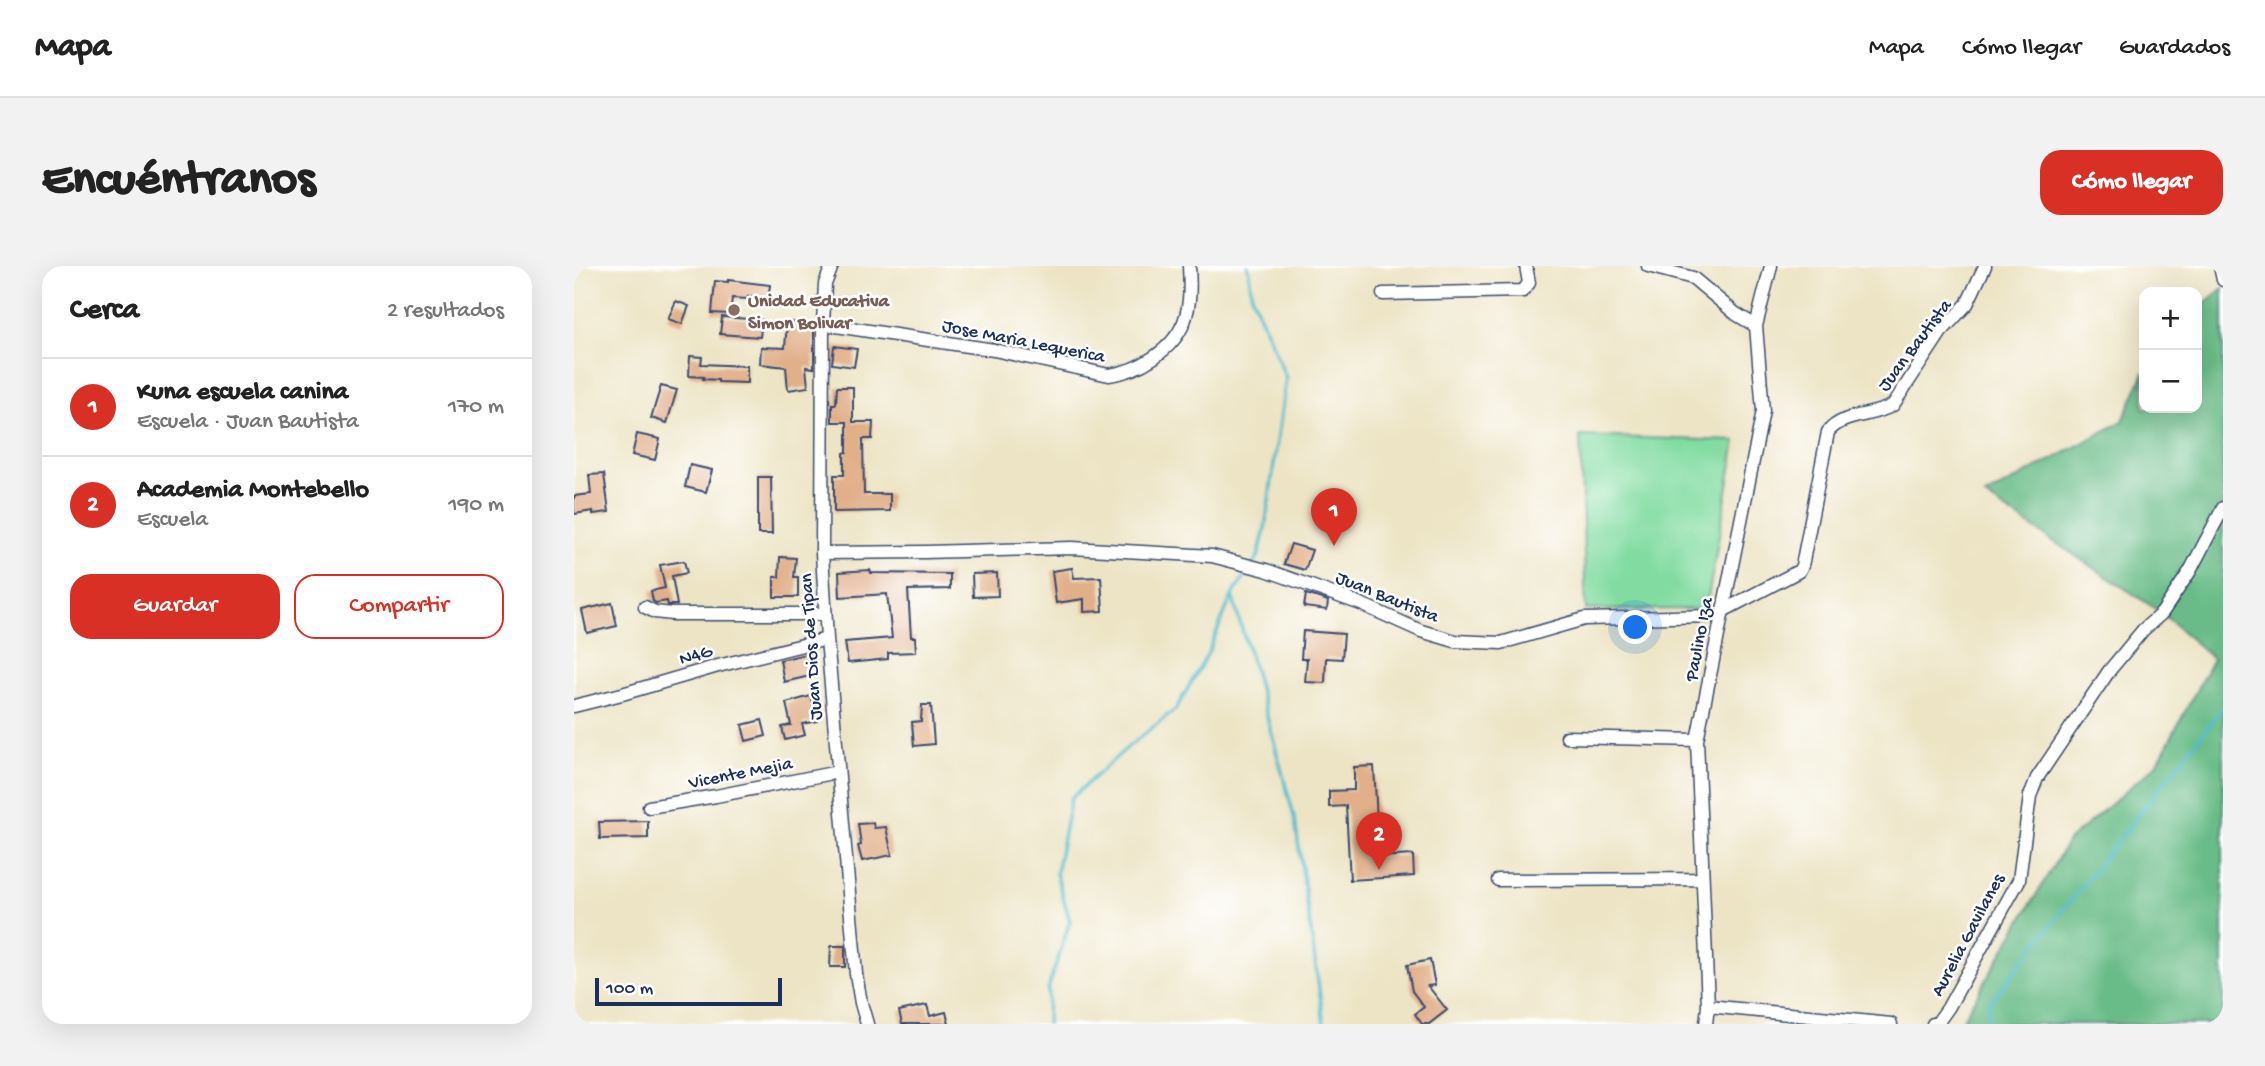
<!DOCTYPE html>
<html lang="es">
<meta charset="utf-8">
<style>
body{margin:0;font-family:"Gochi Hand",sans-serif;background:#f2f2f2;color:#222}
.controls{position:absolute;right:21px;top:21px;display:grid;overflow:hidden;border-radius:14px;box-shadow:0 7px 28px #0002}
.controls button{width:63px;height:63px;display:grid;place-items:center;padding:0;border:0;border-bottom:2px solid #e0e0e0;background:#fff;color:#222;font:35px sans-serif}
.scale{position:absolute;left:21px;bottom:18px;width:187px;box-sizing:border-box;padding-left:7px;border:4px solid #1b2f5e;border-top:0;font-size:19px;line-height:24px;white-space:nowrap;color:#1b2f5e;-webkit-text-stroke:5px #fff;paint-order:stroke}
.you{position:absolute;left:1062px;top:362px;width:24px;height:24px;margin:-18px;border:5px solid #fff;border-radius:50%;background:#1a73e8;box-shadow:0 0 0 10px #1a73e833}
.badge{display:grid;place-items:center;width:46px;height:46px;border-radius:50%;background:#d93025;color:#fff;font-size:23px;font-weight:700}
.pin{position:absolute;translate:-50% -58px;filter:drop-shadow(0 2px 4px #0008)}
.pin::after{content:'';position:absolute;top:37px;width:24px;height:21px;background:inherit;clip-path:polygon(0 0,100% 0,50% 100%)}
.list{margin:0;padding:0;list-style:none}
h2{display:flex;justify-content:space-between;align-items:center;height:91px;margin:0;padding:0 28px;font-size:30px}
h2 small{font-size:23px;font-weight:400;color:#767676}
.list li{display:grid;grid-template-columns:46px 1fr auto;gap:21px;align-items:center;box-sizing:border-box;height:98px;padding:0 28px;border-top:2px solid #e0e0e0}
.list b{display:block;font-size:26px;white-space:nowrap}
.list p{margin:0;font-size:23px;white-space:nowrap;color:#767676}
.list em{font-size:23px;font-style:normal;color:#767676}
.actions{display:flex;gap:14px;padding:21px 28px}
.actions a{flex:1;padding:16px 0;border:2px solid #d93025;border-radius:21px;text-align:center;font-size:24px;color:#d93025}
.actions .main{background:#d93025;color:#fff}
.map{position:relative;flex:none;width:1649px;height:758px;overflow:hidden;border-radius:21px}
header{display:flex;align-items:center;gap:42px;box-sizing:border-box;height:98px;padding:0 35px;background:#fff;border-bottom:2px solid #e0e0e0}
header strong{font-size:33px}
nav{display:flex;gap:38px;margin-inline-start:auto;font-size:24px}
.intro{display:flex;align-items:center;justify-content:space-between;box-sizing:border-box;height:168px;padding:0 42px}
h1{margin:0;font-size:49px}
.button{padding:18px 32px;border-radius:21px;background:#d93025;color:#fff;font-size:24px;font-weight:700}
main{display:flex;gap:42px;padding:0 42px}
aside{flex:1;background:#fff;border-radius:21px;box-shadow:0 7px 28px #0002}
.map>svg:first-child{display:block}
.green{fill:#82dca1;stroke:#4e8680;stroke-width:2}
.forest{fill:#69bc87;stroke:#427672;stroke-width:2}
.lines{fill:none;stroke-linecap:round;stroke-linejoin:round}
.stream{stroke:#50bacc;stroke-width:3.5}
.building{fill:#e1af89}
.minor-casing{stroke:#3a4a6d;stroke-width:15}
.minor{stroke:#fff;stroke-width:12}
.education-dot{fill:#8d6e63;stroke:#fff;stroke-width:2.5}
.labels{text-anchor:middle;stroke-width:5;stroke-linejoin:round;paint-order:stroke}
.education-label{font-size:19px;font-weight:bold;fill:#785e54;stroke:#fff;text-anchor:start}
.street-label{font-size:19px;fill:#1b2f5e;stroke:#fff}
</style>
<header>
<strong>Mapa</strong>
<nav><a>Mapa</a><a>Cómo llegar</a><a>Guardados</a></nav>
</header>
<div class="intro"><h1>Encuéntranos</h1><a class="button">Cómo llegar</a></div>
<main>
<aside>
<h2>Cerca<small>2 resultados</small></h2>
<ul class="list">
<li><span class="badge">1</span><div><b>Kuna escuela canina</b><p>Escuela · Juan Bautista</p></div><em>170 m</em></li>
<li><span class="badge">2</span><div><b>Academia Montebello</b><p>Escuela</p></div><em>190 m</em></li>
</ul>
<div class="actions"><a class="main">Guardar</a><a>Compartir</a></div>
</aside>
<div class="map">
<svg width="1649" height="758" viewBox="0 0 1649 758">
<rect width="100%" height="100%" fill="#fff"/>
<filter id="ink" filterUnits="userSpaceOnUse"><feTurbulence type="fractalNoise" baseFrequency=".0143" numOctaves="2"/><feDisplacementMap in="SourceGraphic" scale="14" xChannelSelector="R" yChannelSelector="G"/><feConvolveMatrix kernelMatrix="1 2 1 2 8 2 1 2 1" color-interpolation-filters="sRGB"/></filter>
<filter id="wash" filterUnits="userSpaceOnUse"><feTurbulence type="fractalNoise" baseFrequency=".00686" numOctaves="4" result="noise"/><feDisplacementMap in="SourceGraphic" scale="28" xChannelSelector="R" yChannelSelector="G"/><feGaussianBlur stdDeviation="1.57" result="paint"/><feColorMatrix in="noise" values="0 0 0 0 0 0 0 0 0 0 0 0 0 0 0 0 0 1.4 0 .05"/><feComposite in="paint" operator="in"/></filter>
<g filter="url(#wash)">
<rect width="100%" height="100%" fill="#ede4c5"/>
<path class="green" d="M1006 170 1162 175 1132 343 1012 344Z"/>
<path class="forest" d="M1649 22V758H1386L1494 575 1583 498 1639 393 1588 347 1411 230 1549 155 1570 106V142H1623V43Z"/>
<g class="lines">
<path class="stream" d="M674 0 678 31 712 112 691 263 684 291 679 298
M675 304 658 330 680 403 721 554 750 758
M473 758 474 723 496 655 482 607 497 532 554 481 602 443 633 389 657 332
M1415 758 1414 739 1649 442"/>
</g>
<g id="blocks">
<path class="building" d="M154 14 196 19 194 33 174 30V33L158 32 156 48 138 47 141 15 154 16Z
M102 35 115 40 108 58 94 53Z
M148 51 188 54 186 71 146 68Z
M213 56 240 58V102L232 101 234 121 214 124 212 101 186 98 187 81 211 82Z
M260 80 283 83 280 101 258 98Z
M116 90 128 91 127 98 173 100V117L144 116V114L129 113 130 111 115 110Z
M87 120 103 124 93 157 77 152Z
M263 121H279V156H299L298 173H289L290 228H316V245L260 246V209H270V187L273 186V156H258V138H262Z
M63 168 86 173 81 194 58 189Z
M116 199 138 204 132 226 111 221Z
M30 208 35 246 19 248V245L0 248V230L17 228 15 209Z
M184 211H197L198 268H184Z
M717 278 738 284 731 304 710 298Z
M206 291 222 292 220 311H224V331H200V311H205Z
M110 295 113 307 98 310 103 339H94L93 335 82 337 79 335 77 325 91 322 86 299Z
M498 302 500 312 527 311 529 345 510 346V333L482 337 478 305Z
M296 304 297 307 376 308V323L334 324 337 371H341L342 386 314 387V393L274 397 271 376 318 372 313 328 266 331 265 306Z
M423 307 424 330 399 331 398 308Z
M732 328 754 335 753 344 730 341Z
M38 337 43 360 13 367 8 344Z
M729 365 770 368 768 393 752 392 751 417 731 416 733 393H727Z
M232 388 236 410 210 416 206 394Z
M237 430 243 455 228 458 231 469 211 474 208 461 217 459 212 437Z
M348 439H357L360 478 340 480 338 456 347 455Z
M188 454 192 470 172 475 168 459Z
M800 500 805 591 839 589 840 610 776 614 772 540 755 541V525L780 524V501Z
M74 555V572L26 573 25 556Z
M299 557 300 562 312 561 318 589 288 595 284 580 287 579 284 558Z
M257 680H271V701H256Z
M856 694 861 719 854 720 873 744 855 758H848L841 748 850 741 838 725 833 699Z
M353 739 356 750 372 746 375 758H328L325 745Z"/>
</g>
</g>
<g filter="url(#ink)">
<use href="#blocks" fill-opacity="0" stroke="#3a4a6d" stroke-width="2"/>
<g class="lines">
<g class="minor-casing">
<path id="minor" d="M258 0 251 18 249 58 248 287 253 373 282 708 287 737 293 758
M1074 0 1119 12 1162 48 1182 60
M1646 0 1649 14
M809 28 949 25 955 17 952 0
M249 58 420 84 535 109C565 105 599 84 610 56 617 38 616 18 615 0
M248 287 351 286 498 282 638 290 692 304 787 338 847 365 881 375 927 377 1010 353 1139 350 1225 305 1228 300 1254 166C1268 147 1300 151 1319 139L1367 66 1393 38 1411 0
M71 341 81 346 98 348H251
M0 440 48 428 144 400 253 373
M993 471 1123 474
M75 541 142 530 264 506
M924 614 1127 613
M1134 740 1317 758
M1132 758 1134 740 1123 474 1189 145 1182 60 1197 0
M1359 758 1364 756 1374 742 1445 614 1456 530 1463 512 1535 405 1569 364 1588 347 1616 305 1649 242"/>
</g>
<use href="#minor" class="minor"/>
</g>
</g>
<circle class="education-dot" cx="160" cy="44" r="7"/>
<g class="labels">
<g class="education-label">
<text x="174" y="40">Unidad Educativa<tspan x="174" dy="22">Simon Bolivar</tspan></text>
</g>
<g class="street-label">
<text transform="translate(450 73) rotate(11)" y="7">Jose Maria Lequerica</text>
<text transform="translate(1339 78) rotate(-53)" y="7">Juan Bautista</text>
<text transform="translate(814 329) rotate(22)" y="7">Juan Bautista</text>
<text transform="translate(1123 373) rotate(-79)" y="7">Paulino Iza</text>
<text transform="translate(235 381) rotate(-94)" y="7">Juan Dios de Tipan</text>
<text transform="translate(121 387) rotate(-16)" y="7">N4G</text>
<text transform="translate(166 505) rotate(-11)" y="7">Vicente Mejia</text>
<text transform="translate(1392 668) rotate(-62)" y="7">Aurelia Gavilanes</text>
</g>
</g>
</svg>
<div class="controls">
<button>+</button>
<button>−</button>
</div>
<div class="scale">100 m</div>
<div class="you"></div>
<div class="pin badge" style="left:760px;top:280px">1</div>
<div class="pin badge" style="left:805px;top:604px">2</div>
</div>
</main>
